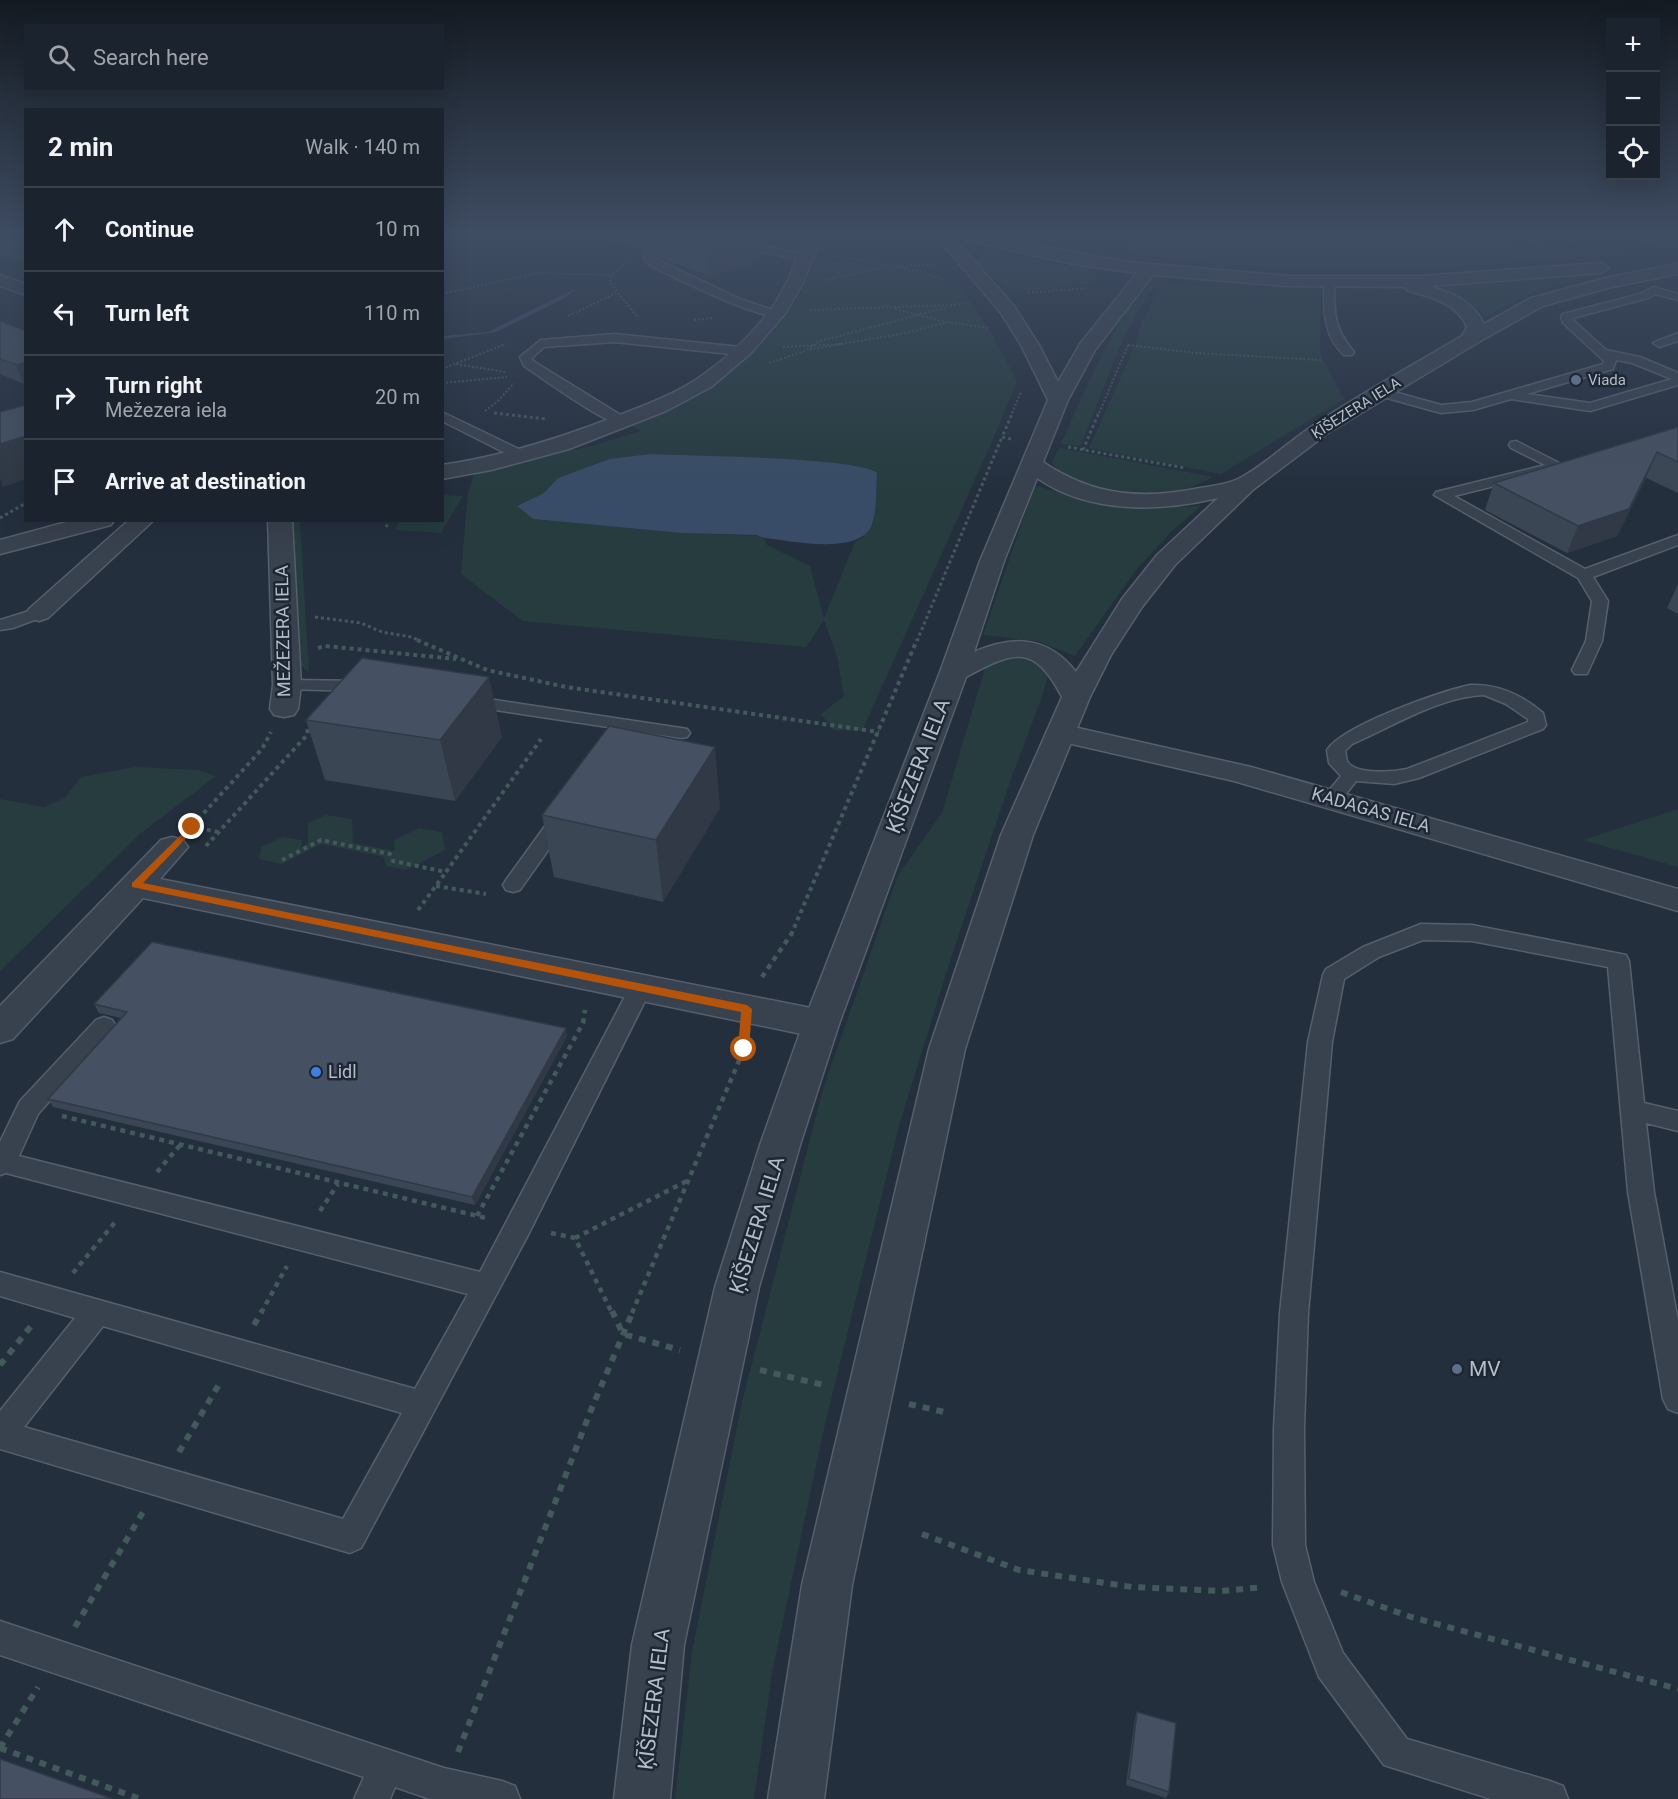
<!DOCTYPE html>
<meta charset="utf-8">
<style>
body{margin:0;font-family:Roboto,sans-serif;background:#282f3a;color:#f1f3f6}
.controls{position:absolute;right:18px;top:18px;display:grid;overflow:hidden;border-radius:0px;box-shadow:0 6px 24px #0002}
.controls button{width:54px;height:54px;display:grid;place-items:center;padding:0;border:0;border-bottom:2px solid #39404a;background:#1b232e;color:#f1f3f6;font:30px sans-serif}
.stop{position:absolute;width:18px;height:18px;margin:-14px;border:4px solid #b45309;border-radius:50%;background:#fff}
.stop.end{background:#b45309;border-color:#fff;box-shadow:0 2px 6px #0008}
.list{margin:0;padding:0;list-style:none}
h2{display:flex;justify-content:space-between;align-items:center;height:78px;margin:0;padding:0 24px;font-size:26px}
h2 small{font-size:20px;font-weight:400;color:#a0a4aa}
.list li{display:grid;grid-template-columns:39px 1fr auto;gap:18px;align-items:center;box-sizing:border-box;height:84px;padding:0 24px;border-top:2px solid #39404a}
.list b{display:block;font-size:22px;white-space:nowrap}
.list p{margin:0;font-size:20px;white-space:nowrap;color:#a0a4aa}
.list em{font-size:20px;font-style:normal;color:#a0a4aa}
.icon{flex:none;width:33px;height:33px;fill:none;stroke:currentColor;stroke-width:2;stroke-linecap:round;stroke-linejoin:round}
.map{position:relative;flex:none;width:1678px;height:1799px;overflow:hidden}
.search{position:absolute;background:#1b232e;box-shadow:0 6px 24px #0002;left:24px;top:24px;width:420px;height:66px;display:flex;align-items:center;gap:15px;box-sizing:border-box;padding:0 21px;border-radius:0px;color:#a0a4aa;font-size:22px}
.panel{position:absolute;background:#1b232e;box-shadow:0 6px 24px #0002;left:24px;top:108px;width:420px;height:414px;border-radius:0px}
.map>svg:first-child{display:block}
.green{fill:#263c3f;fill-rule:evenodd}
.water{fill:#394c67}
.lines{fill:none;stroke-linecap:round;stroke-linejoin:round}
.service-casing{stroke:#565f6c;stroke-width:3}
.minor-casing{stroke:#565f6c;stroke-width:3}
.tertiary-casing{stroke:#565f6c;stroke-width:3}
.path-far4{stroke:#44595c;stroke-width:2;stroke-dasharray:2 2;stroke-linecap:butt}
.path-far3{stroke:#44595c;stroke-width:3;stroke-dasharray:3 3;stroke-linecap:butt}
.path-far2{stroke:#44595c;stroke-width:4;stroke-dasharray:4 4;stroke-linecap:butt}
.path-far1{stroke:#44595c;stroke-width:4.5;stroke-dasharray:5 5;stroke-linecap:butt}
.path{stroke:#44595c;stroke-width:6;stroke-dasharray:7 7;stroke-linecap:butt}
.service{fill:#38414e;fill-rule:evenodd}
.minor{fill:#38414e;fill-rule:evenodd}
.tertiary{fill:#38414e;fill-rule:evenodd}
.wall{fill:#3b4654}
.shaded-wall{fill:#303945}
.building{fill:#455162;stroke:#303945;stroke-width:1.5}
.route{fill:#b45309}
.service-dot{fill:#5c6f8a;stroke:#1d2633;stroke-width:2}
.shop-dot{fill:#3f7fe0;stroke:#1d2633;stroke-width:2}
.labels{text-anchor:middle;stroke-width:5;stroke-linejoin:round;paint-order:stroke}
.far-poi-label{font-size:15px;fill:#b4bcc9;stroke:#1d2633;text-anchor:start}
.far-street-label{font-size:15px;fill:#b4bcc9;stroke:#1d2633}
.street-label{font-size:18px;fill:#b4bcc9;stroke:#1d2633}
.poi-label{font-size:18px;fill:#b4bcc9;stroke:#1d2633;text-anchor:start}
.near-street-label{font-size:21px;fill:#b4bcc9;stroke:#1d2633}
.near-poi-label{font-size:21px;fill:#b4bcc9;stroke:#1d2633;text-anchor:start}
</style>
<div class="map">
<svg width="1678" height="1799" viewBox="0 0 1678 1799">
<rect width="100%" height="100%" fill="#242f3e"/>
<path class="green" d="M1150 236H1455L1410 241 1459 247H1505L1576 254 1619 252 1632 255 1427 269 1337 270C1317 264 1294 268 1273 267 1225 266 1178 260 1131 254L1126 242Z
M991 252 1096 271 1094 284 1009 292 974 260Z
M817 258 902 269 960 286 993 336 1017 381 992 442 862 731 833 730 821 714 844 696 837 656 824 620 806 647 523 621 461 574 468 493 475 472 595 445 641 431 632 426C697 397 746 369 790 311 801 296 808 275 817 258ZM544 493 865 536 855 542 824 618 810 566 767 545 763 536 681 533 533 519 517 506Z
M1584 276 1527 295 1487 316 1467 301 1429 287Z
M1156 284C1121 330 1103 392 1081 446L1061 444C1077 411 1122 294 1156 284Z
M1169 284 1267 290 1270 285 1321 288 1320 353 1344 399 1221 474 1089 448 1135 346 1143 320 1162 286Z
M1059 448 1214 477 1190 488 1167 493H1106L1062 476 1053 465V460Z
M1038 486 1100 505 1147 508 1201 506 1171 532 1136 570 1075 656 1037 641 983 635 1034 488Z
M443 495 463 496 441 533 394 530 400 521 442 520Z
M291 521H300L309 672 302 666Z
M1015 657C1029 660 1040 663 1048 675L1042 697 1011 779 950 961 899 1126 825 1424 773 1668 754 1799H675L692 1652 742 1402 823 1089 898 875 942 813 985 668 1003 658Z
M135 767 198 770 216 776 141 833 0 971V799L44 807 65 798 81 777Z
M1678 809V867L1583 840Z
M326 815 352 819 353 843 395 851 394 840 419 828 442 832 445 850 406 870 386 866 384 857 321 844 282 864 259 859 261 847 283 837 301 840 302 847 308 844V823Z"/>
<path class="water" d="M1618 236H1678V248H1661Z
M584 279 567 297 496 332 443 339V336L488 332 574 289Z
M651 454C688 456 856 457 877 473 876 489 877 509 872 524 861 556 792 541 765 538L756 535 681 533 533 519 517 506 544 493 558 478 610 459Z"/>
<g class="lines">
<g class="service-casing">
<path id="service" d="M735 240 806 255 811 258 806 261 731 245 730 243Z
M682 242 686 243V247L656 252 654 258 740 299 779 312V316C759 320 672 276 649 265L644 258 647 248Z
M1329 278 1334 281C1335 314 1332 325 1354 352L1352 355H1344C1322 335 1324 308 1324 281Z
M1654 287 1678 294V300L1655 294 1648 298 1573 318V320L1606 350 1640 357 1678 373V385L1590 411 1511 399 1473 410 1441 413 1376 395 1374 392 1380 388 1441 405 1472 402 1603 364 1604 361 1563 323 1561 316 1563 314 1640 294ZM1616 360 1632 363 1672 379 1590 403 1527 394 1613 369Z
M1678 333V341L1659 347 1653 343Z
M615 334 740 347 746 351 740 355 615 342 544 347 532 358 533 361 627 419 629 422 627 425C611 429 541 377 524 366L520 357 541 340Z
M442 412 529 454 531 457 529 460H519L442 421Z
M1516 441 1565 466 1563 469 1454 496 1585 569 1678 535V545L1593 577 1608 601 1602 641 1587 674H1575L1572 670 1586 641 1592 601 1578 578 1434 495 1436 492 1545 465 1511 448 1509 445 1511 442Z
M39 608 47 613 45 616 13 628 0 630V620Z
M287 680 366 681 372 682 375 686 372 690 366 691 281 689 278 685 281 681Z
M1470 685C1499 684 1522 695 1543 713L1546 725 1543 729 1419 778 1394 784 1356 781 1339 803H1325L1322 799 1341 776 1329 763 1327 750C1344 725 1439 692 1470 685ZM1484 695 1506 704 1528 719V722L1407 769C1393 772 1354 775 1347 761 1346 758 1346 754 1345 751L1352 744C1394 726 1438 697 1484 695Z
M468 696 681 728 687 729 690 733 687 737 681 738 462 705 459 701 462 697Z
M563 809 570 811 573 815 520 890 513 892 506 890 503 885 506 880 556 811Z
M1421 924 1472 925 1626 955 1629 961 1644 1103 1678 1111V1131L1646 1123 1654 1192 1678 1321V1413L1668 1409 1663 1399 1628 1192 1608 967 1472 941 1423 940 1379 957 1344 979 1332 1042 1308 1313 1304 1428 1305 1545 1314 1582 1343 1653 1407 1739 1550 1781 1563 1786 1568 1799H1491L1384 1765 1319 1677 1282 1582 1273 1545 1274 1428 1280 1313 1308 1042 1323 975 1326 969 1363 947Z
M641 979 649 981 652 987 528 1235 361 1548 350 1553 0 1449V1411L75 1318 0 1296V1272L415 1389 468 1294 6 1173 0 1175V1142L20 1101 96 1020 104 1017 112 1020 116 1026 38 1114 19 1156 480 1272 630 987 633 981ZM103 1326 402 1413 343 1519 24 1427Z
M0 1621 444 1768 502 1781 515 1786 520 1799H430L395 1787 390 1799H354L364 1777 0 1655Z"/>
</g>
<g class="minor-casing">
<path id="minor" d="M806 236H822L803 283 785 314 751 353 711 387 666 411 569 449 491 470 442 479V465C505 456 564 437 622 414 648 404 674 394 697 379 725 360 753 334 773 306 788 285 796 260 806 236Z
M0 275 26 284V295L0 286Z
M74 520H114L111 525 0 554V540Z
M129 520H154L48 618 39 621 30 618 26 613 30 608Z
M268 520H292L301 685 298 709 294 715 284 717 274 715 270 709 273 685Z
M1060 724 1251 767 1678 889V911L1234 781 1050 739 1046 733 1050 727Z
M172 837 183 840 188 847 160 879 821 1010 834 1014 839 1024 834 1034 821 1038 143 898 13 1039 0 1043V1006L161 840Z"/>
</g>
<g class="tertiary-casing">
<path id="tertiary" d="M936 236H952L1014 306 1039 345 1058 382 1080 344 1137 273 1073 264 962 239 960 236H987L1127 262 1289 276H1422L1601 263 1609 268 1601 273 1429 286C1452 293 1473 301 1484 324L1531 298 1610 277 1678 264V274L1612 287 1543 306 1477 343 1328 433 1254 489 1175 565 1142 607 1111 655 1090 697 1033 835 965 1049 852 1585 824 1799H768L802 1585 929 1049 1001 835 1062 697C1034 643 1014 651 966 677L839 1024 800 1145 759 1287 684 1645 670 1799H614L632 1645 715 1287 760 1145 803 1024 940 672 980 561 1048 400 1021 345 1001 313ZM1153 275 1289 286 1405 287 1408 291C1431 297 1457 303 1467 327L1462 336C1413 365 1362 393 1314 425 1289 441 1266 464 1240 478 1229 484 1212 486 1200 488 1142 500 1093 496 1043 462L1068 400 1095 350ZM1037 478C1089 514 1159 512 1218 498L1157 555 1122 599 1076 672C1048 636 1014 635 974 652L1004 561Z"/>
</g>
<path class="path-far4" d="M1329 236 1550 245
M1420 241 1457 246 1508 244
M1530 242 1540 240 1544 236
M1563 244 1573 241 1564 236
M833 256 913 270 946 280
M626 262 612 275 610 283 637 316
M898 266 935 265
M824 280 888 267
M1028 293 1086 288
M442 294 537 273 612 275
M895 309 946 322
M810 310 954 305 967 302
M568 316 616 293
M694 320 713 318
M841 344 906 333 948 322 988 328
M1128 345 1196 353 1321 360
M783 347 841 344 808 350
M769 363 804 351 820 341 948 307
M456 364 505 372
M442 369 506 344
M442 383 507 377
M485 411 498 401 514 383
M494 413H496
M1012 413 1021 392
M1099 413 1129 343"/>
<path class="path-far3" d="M494 413 546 419
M1011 439 1002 437 1013 412
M1068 447 1185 468
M1083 450 1099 412
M0 518 26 503
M386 527 390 520
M315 617 361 623 382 632 412 637 420 641
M917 641 1002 437"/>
<path class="path-far2" d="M417 640 487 670 566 687 879 732
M318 648 325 646 456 659
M193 825 262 749 271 732
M199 828 218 832
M206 846 307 735 308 728
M282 860 321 840 390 854 393 861 446 872 541 739
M436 886 486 894
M418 910 446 872
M791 935 917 640"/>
<path class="path-far1" d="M762 977 792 933
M62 1116 486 1218
M157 1172 181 1144
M320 1211 338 1184
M477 1216 583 1023 585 1010
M551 1233 575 1238 612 1313
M575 1238 687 1181
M73 1273 116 1221
M261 1313 287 1266
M632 1313 744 1049V1041"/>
<path class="path" d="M612 1311 623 1334 680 1350
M254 1325 262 1311
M0 1365 31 1326
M760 1370 828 1386
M909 1404 944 1412
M179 1452 221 1381
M922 1534 1019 1570 1132 1587 1222 1591 1264 1587
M1341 1592 1411 1617 1678 1689
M75 1627 143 1512
M0 1748 38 1687
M0 1748 140 1799
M458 1752 591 1410 633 1311"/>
<use href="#service" class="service"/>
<use href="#minor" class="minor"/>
<use href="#tertiary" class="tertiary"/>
</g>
<path class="wall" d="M0 236H26V262L0 256Z
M592 236H760L761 261 710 276 657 257 656 244 647 246 644 251 619 242 612 244Z
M0 321 24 384 0 374Z
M1678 427V493L1646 478 1617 536 1567 553 1485 510 1494 483Z
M1678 584V614L1667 608Z
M306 720 502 737 455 801 325 780Z
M720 808 663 902 554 877 542 815Z
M94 1004 567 1036 475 1205 53 1107 48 1099 121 1018 99 1013Z
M1137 1712 1169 1792 1166 1798 1126 1785 1135 1718Z"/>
<path class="shaded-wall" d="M611 236H619V242L612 244Z
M642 236H655L656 244 647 246 644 251Z
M708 236H760L761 261 710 276Z
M26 362V383L24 384 17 365Z
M26 436V479L3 487 0 479V444Z
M1657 452 1646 478 1617 536 1567 553 1578 526Z
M489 677 502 737 455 801 440 740Z
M715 747 720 808 663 902 656 840Z
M566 1028 567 1036 475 1205 472 1197Z"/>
<path class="building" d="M0 236H26V252L0 246Z
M0 321 26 331V362L17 365 0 359Z
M26 405V436L0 444V412Z
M1678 427V462L1657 452 1629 509 1578 526 1494 483Z
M362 658 489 677 440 740 306 720Z
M609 726 715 747 656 840 542 815Z
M152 942 566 1028 472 1197 48 1099 127 1012 94 1004Z
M1137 1712 1176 1723 1169 1792 1129 1779Z
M0 1759 113 1799H0Z"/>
<linearGradient id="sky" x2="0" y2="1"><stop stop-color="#141a22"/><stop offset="0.48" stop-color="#3f4d63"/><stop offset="1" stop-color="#3f4d63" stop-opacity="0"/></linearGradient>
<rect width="1678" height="488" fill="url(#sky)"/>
<path class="route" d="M192 824 196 827 195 829 143 883 747 1005 752 1009 749 1049 744 1053 738 1049 741 1012 132 887V883Z"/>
<g class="service-dot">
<circle cx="1576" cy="380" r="6"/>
<circle cx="1457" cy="1369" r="6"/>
</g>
<circle class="shop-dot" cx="316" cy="1072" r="6"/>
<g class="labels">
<g class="far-poi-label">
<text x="1588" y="385">Viada</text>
</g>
<g class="far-street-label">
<text transform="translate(1356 408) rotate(-32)" y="5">ĶĪŠEZERA IELA</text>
</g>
<g class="street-label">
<text transform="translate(283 631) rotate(-91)" y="6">MEŽEZERA IELA</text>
<text transform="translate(1371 810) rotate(16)" y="6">KADAGAS IELA</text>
</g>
<g class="poi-label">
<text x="328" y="1078">Lidl</text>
</g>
<g class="near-street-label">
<text transform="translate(918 766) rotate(-69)" y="7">ĶĪŠEZERA IELA</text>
<text transform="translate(757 1225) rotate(-73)" y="7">ĶĪŠEZERA IELA</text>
<text transform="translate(654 1699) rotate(-83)" y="7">ĶĪŠEZERA IELA</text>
</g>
<g class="near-poi-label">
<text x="1469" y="1376">MV</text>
</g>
</g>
</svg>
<div class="controls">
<button>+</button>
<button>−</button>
<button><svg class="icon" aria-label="locate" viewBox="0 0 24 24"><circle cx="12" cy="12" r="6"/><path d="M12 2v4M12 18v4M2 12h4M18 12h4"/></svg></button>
</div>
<div class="stop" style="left:744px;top:1049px"></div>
<div class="stop end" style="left:192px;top:827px"></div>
<div class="search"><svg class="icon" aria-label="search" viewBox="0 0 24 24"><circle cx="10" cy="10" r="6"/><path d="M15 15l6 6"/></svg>Search here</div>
<section class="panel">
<h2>2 min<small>Walk · 140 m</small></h2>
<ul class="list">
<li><svg class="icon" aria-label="ahead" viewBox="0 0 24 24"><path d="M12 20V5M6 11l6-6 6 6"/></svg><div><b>Continue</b></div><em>10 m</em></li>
<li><svg class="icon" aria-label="left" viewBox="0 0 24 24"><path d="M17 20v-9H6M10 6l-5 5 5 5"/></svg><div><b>Turn left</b></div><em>110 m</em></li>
<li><svg class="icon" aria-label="right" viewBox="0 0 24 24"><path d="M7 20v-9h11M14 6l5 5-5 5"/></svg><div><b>Turn right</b><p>Mežezera iela</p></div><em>20 m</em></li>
<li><svg class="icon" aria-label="arrive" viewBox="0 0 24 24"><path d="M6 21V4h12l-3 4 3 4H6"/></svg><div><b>Arrive at destination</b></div></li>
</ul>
</section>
</div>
